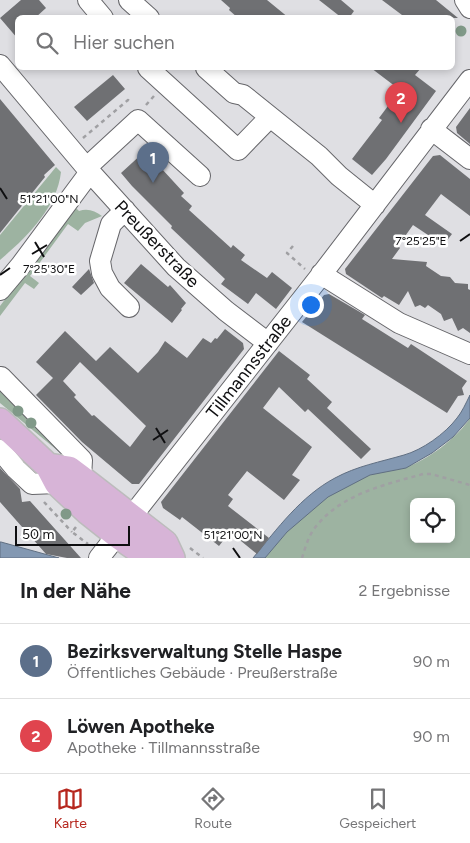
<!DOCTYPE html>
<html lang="de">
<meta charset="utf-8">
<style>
body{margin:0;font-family:Figtree,sans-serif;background:#f2f2f2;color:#202124}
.controls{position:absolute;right:15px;bottom:15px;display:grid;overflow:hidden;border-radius:8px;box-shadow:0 2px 8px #0003}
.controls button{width:45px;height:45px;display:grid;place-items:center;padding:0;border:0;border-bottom:1px solid #e0e0e0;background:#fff;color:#202124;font:25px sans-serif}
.scale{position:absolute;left:15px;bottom:12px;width:115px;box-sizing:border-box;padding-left:5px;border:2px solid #0f0f11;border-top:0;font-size:14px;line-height:18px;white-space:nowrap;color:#0f0f11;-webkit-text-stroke:4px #fff;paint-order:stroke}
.you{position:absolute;left:310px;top:304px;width:18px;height:18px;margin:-12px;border:4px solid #fff;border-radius:50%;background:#1a73e8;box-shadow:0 0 0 8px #1a73e833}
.badge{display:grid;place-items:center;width:32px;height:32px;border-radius:50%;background:#b6271e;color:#fff;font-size:16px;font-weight:700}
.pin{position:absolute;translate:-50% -41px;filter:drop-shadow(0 1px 2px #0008)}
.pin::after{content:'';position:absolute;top:26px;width:18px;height:15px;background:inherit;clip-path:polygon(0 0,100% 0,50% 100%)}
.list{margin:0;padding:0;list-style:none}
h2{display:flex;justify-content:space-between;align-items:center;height:65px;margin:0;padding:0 20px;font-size:21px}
h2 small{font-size:16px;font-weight:400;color:#757577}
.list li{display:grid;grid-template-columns:32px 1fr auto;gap:15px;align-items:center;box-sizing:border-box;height:75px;padding:0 20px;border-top:1px solid #e0e0e0}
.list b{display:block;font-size:19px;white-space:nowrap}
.list p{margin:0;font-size:16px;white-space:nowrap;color:#757577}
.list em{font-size:16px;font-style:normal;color:#757577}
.icon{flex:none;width:28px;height:28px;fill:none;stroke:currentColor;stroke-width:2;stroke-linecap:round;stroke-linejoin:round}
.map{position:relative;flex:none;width:470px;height:558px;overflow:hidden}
.search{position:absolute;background:#fff;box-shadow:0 2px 8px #0003;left:15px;right:15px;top:15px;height:55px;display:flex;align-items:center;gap:12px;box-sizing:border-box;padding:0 18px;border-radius:8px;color:#757577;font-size:19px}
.sheet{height:215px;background:#fff}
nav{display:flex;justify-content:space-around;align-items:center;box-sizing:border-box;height:70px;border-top:1px solid #e0e0e0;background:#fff;font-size:14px;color:#757577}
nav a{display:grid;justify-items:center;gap:2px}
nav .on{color:#b6271e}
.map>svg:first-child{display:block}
.green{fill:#9db3a1;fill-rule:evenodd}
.water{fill:#8398b2;stroke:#606f82}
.building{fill:#6f7073;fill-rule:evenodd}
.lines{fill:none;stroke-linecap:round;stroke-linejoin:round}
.minor-casing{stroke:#66666a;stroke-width:22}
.major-casing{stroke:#bcbcbc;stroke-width:28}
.path{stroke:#a0a0a3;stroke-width:2.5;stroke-dasharray:4 4;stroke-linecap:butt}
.minor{stroke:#fff;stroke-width:20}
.major{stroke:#d7b4d7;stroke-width:25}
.tree{fill:#809988}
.ticks{fill:none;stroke:#0f0f11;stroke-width:2}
.labels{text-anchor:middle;stroke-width:5;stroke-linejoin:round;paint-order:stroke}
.street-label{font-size:18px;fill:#0f0f11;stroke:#fff}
.ticks-label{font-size:12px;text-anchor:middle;fill:#0f0f11;stroke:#fff;stroke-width:5;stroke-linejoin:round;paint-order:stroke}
</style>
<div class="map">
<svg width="470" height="558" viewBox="0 0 470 558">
<rect width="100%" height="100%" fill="#dfdfe3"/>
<path class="green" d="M56 167 61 172C57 208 26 238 0 260V235Z
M76 208 79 211C88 208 95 211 102 216L85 223 78 231 68 224 30 276 39 283 34 289 25 283 0 316V306L65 220Z
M0 382 75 465 0 403Z
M470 418V558H265C291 523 328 490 369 475 380 471 392 471 403 468 426 462 458 437 470 418ZM414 502H451V539H414Z"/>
<path class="water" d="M470 395V418L453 437 432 453 406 468 370 475 328 497 287 532 265 558H253C277 529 301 496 335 478 357 466 380 462 404 455 422 450 445 434 457 418 462 412 466 403 470 395Z
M0 542H1L59 558H0Z"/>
<path class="building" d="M21 0H39L46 8 35 18H18V39L0 18Z
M221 0H267L289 18H238L229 10 230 8Z
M319 0H341L354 11 349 18H342Z
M382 0H436L458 18H403L402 15Z
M371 68H421L415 75 436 91 386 159 372 175 352 159 382 120 379 118 400 90Z
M113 75 125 89 87 121 74 107Z
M0 99 55 165 44 175 45 177 0 233Z
M470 108V144L457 133 456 127Z
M144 152 149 157 150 156 184 193 181 196 192 206 189 210 231 248 233 245 245 255 241 260 267 278 272 272 292 288 276 309 256 293 248 304 221 284 225 279 171 228 172 226 132 186 121 173Z
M440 155 470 179V216L441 194 425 215 452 234 445 243H440L413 225 398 246 400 248 392 259 427 262 426 266 441 276 450 277 455 283 468 284V289L470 290V333L463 328 458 331 452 318 444 321 441 314 428 305 425 308 420 305 415 307 408 291 399 305 384 296 382 298 346 274 345 269 433 156Z
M141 264 168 287 170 285 186 303 181 309 182 310 172 323 124 283Z
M89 269 94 283 81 295 72 287Z
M329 294 365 315 362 319 408 348 411 344 467 381 462 388 464 395 458 396 447 413 302 322 324 295Z
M225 329 243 343 244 349 139 484H132L82 442 36 395 53 378 36 362 65 331 96 361 110 347 138 373 158 352 165 341 187 358 203 338 211 343 215 338 217 339ZM80 362 146 426 130 447 94 415 92 416 74 397 76 395 63 381Z
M279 351 310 375 307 379 332 402 327 408 371 449 361 459 308 409 305 412 279 387 263 408 312 447 292 475 300 480 284 500 247 471 228 495 233 499 228 506 269 538 257 554 230 532 219 546 182 517 180 520 163 508 161 502Z
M0 468 20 489 22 502 30 501 81 558H67L46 554 0 502Z"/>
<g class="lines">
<g class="minor-casing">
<path id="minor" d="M88 0 103 18
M129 0 149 18
M465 0 470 8
M0 65 90 172 176 267 226 311 268 343
M148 68 238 150 270 117
M206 68 234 93 243 95 319 156 339 176 375 205
M431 129 470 159
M86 168 138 120 200 176
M125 210 111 224 100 261 102 273 110 288 129 307
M321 274 399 323 470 354
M0 290 21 265 90 172
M1 377 82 460 81 478
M0 450 16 469 32 484 57 483
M99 558 318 279 470 80"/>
</g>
<g class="major-casing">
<path id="major" d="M0 421 48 466 57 483 88 512 117 535 150 558
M48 466 69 469 81 478 165 543 172 558"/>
</g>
<path class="path" d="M146 105 154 96
M83 138 128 100 132 103
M293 246 287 253 305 269
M44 502 72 532
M76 527 72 532 88 544
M190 548 203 558
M302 558C305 549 308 537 314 529 340 494 384 485 423 474H431L470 485"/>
<use href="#minor" class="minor"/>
<use href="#major" class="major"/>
</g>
<g class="tree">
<circle cx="461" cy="31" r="5.5"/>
<circle cx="18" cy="411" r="5.5"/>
<circle cx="31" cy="423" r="5.5"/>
<circle cx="66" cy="514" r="5.5"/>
</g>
<path class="ticks" d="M0 188 7 199M460 241 470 234M35 242 44 257M32 254 47 245M0 275 10 268M156 428 165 443M153 440 168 430M233 548 240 558"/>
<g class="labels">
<g class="street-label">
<text transform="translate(157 244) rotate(46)" y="6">Preußerstraße</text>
<text transform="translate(249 367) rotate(-52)" y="6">Tillmannsstraße</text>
</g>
</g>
<g class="ticks-label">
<text x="49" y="203">51°21'00"N</text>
<text x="421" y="245">7°25'25"E</text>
<text x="49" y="273">7°25'30"E</text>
<text x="233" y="539">51°21'00"N</text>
</g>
</svg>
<div class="controls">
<button><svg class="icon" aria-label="locate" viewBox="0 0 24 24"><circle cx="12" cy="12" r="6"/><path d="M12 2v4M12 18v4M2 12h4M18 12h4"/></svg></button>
</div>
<div class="scale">50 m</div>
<div class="you"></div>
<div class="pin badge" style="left:153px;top:183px;background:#5c6f8a">1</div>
<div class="pin badge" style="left:401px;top:123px;background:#e0444e">2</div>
<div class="search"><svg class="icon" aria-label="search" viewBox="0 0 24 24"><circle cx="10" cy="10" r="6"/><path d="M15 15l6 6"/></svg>Hier suchen</div>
</div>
<section class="sheet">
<h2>In der Nähe<small>2 Ergebnisse</small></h2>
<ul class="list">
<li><span class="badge" style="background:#5c6f8a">1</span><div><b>Bezirksverwaltung Stelle Haspe</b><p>Öffentliches Gebäude · Preußerstraße</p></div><em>90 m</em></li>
<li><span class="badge" style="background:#e0444e">2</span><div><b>Löwen Apotheke</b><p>Apotheke · Tillmannsstraße</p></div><em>90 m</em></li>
</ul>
</section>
<nav>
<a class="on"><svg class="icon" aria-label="map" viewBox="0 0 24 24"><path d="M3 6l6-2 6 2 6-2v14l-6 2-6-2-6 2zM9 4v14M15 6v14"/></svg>Karte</a>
<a><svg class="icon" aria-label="directions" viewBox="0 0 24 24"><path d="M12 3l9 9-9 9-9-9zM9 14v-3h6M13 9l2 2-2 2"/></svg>Route</a>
<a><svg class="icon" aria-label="saved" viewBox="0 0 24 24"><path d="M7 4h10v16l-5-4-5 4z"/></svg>Gespeichert</a>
</nav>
